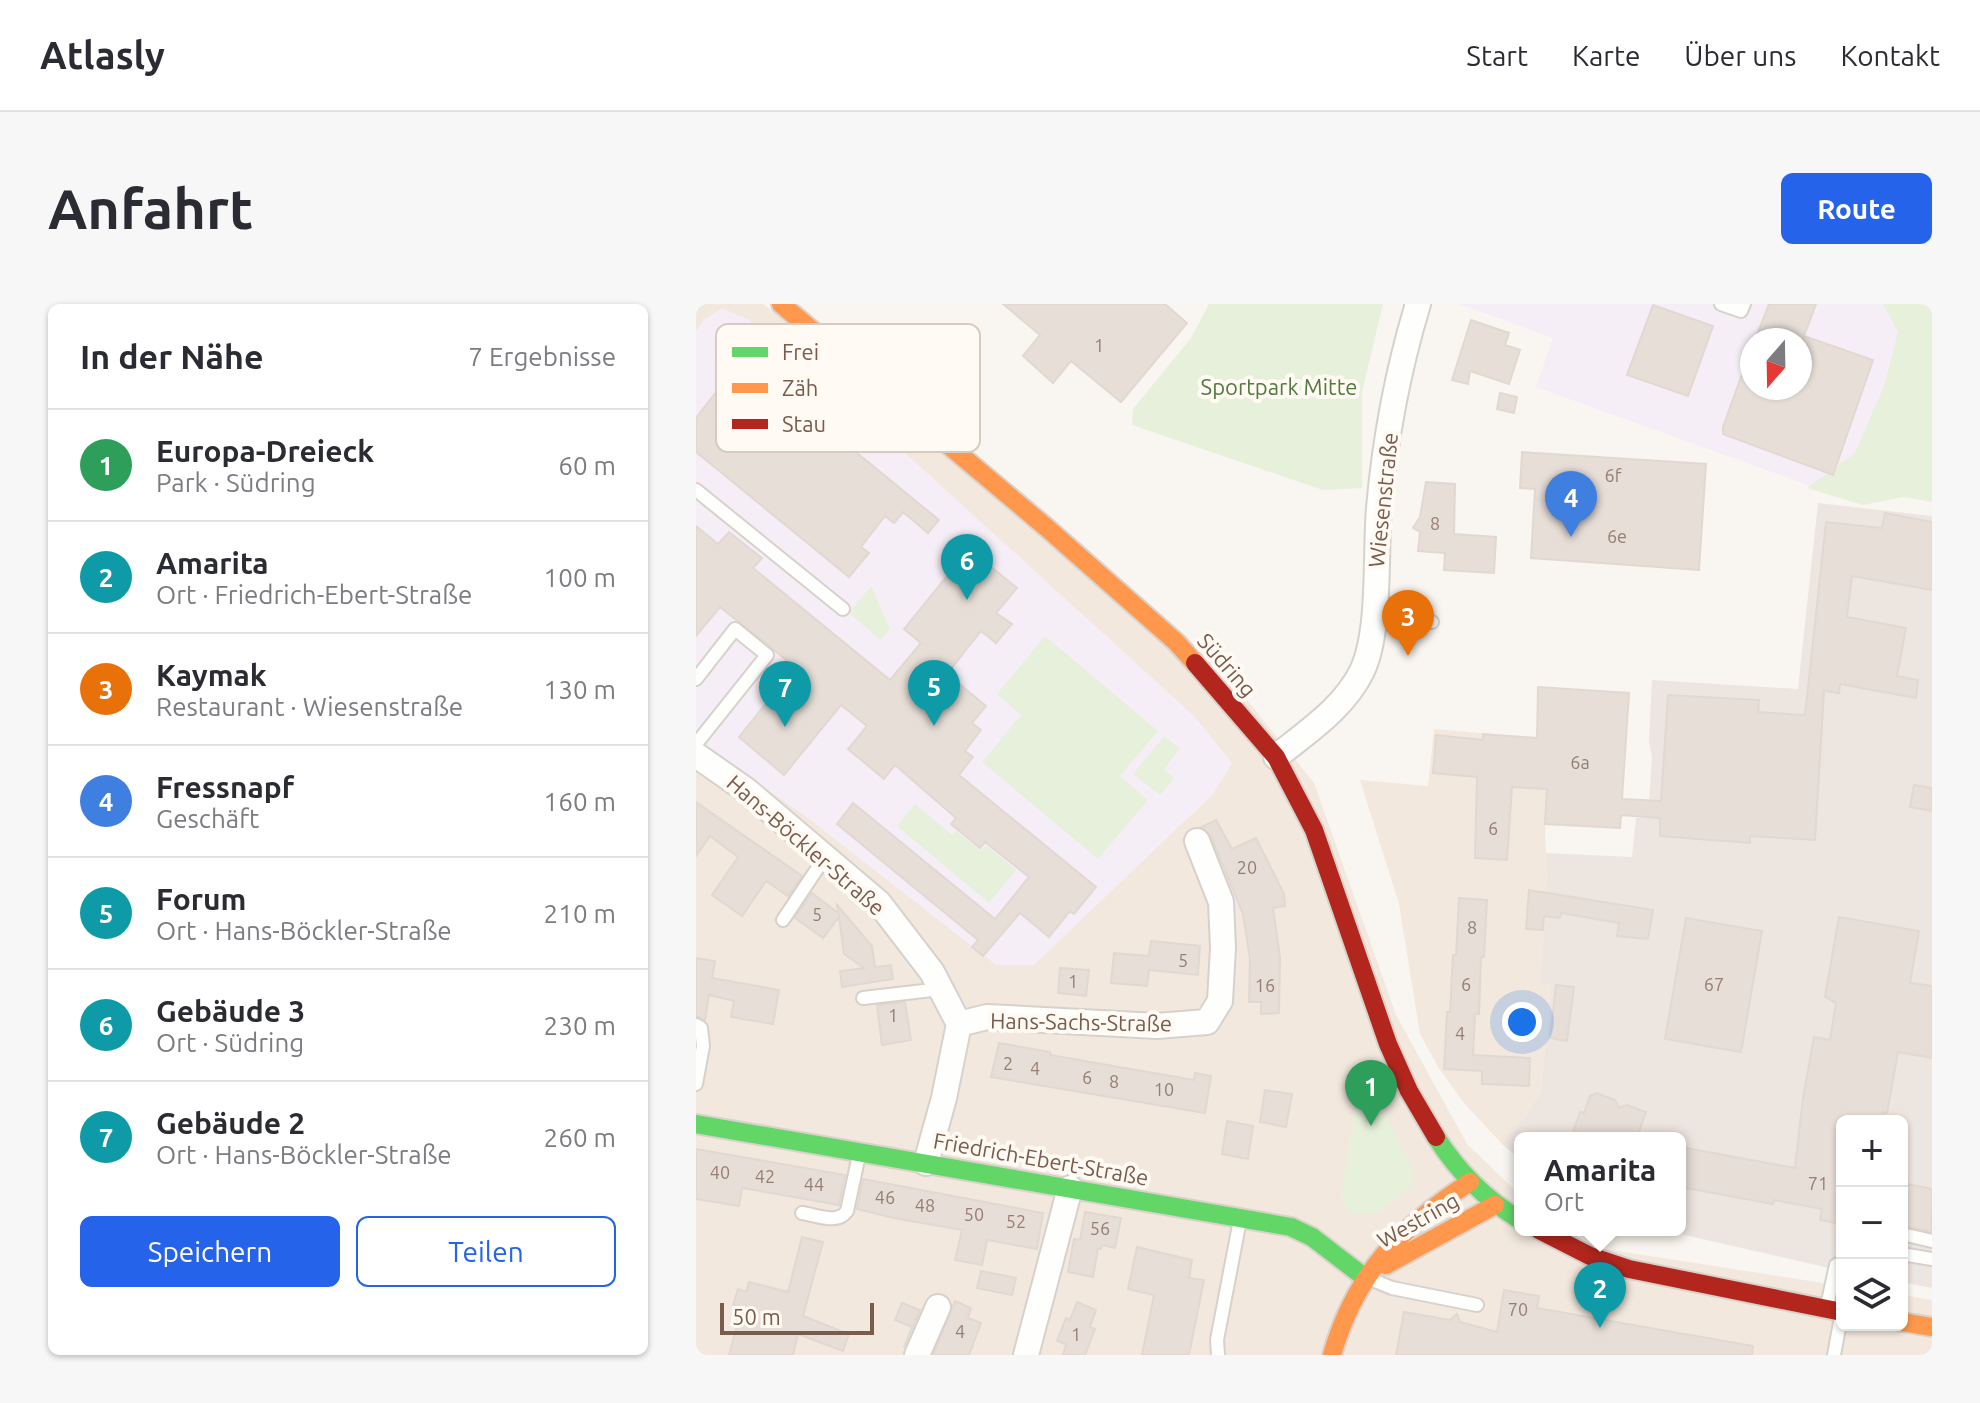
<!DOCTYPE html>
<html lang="de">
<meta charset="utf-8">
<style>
body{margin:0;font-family:Ubuntu,sans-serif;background:#f7f7f7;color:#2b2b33}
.controls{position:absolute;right:24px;bottom:24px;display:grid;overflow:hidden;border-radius:12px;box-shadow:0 2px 6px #0004}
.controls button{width:72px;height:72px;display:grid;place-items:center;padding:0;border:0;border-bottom:2px solid #e1e1e2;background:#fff;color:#2b2b33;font:40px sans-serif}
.compass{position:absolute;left:1044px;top:24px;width:72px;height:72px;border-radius:50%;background:#fff;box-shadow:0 2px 6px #0004;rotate:200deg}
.scale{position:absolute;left:24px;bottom:20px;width:154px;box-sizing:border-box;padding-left:8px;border:4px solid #7a5c4d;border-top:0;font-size:22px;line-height:28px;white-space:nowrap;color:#7a5c4d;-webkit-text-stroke:6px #fffaf3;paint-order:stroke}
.you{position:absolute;left:826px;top:718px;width:28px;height:28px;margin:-20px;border:6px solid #fff;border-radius:50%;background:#1a73e8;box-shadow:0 0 0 12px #1a73e833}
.badge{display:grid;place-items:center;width:52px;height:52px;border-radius:50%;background:#2563eb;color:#fff;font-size:26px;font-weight:700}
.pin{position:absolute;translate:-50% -66px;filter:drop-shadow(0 2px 4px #0008)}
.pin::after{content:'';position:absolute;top:42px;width:28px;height:24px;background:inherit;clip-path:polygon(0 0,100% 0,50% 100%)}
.popup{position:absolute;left:818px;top:828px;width:172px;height:104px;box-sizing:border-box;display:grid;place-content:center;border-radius:12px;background:#fff;filter:drop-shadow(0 2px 6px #0005);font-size:26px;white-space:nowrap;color:#7c7c81}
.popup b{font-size:30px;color:#2b2b33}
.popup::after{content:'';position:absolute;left:50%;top:100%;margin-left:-16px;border:16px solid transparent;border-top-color:#fff}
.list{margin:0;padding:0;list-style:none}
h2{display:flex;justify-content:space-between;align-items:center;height:104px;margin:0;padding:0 32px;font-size:34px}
h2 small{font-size:26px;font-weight:400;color:#7c7c81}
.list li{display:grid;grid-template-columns:52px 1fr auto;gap:24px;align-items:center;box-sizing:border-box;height:112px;padding:0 32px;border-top:2px solid #e1e1e2}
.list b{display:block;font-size:30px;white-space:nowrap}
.list p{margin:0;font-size:26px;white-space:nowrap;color:#7c7c81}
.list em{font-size:26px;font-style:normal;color:#7c7c81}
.actions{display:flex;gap:16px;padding:24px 32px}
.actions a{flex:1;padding:18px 0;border:2px solid #2563eb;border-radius:12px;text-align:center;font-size:28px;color:#2563eb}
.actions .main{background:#2563eb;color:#fff}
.icon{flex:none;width:44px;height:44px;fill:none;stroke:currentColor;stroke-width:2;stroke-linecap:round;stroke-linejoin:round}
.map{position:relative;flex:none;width:1236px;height:1051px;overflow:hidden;border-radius:12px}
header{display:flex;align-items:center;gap:48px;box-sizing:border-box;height:112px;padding:0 40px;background:#fff;border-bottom:2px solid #e1e1e2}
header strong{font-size:38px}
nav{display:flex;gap:44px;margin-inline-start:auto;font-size:28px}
.intro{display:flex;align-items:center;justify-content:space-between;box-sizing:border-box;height:192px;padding:0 48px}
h1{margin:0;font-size:56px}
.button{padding:20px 36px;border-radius:12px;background:#2563eb;color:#fff;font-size:28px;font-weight:700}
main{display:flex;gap:48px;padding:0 48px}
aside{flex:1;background:#fff;border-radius:12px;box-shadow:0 2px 6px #0004}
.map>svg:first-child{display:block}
.residential{fill:#f2e8de}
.industrial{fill:#ede5e0}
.education{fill:#f6eef6;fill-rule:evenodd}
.green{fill:#e7f0db}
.building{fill:#e6ded7;stroke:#e2d8d2;stroke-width:2}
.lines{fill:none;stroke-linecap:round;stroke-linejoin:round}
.lane-casing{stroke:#d7d1cb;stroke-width:16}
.street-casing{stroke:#d7d1cb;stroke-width:28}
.fast-casing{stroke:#d9d2cb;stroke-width:22}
.slow-casing{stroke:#d9d2cb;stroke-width:22}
.jam-casing{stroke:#d9d2cb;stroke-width:22}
.lane{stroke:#fefefd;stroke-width:12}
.street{stroke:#fefefd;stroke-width:24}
.fast{stroke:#63d668;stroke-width:18}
.slow{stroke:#ff974d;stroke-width:18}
.jam{stroke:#b3261e;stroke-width:18}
.labels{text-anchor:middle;stroke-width:8;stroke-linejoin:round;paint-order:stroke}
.number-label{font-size:18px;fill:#977e72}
.park-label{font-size:22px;fill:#537a41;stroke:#fffaf3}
.street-label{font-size:22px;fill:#7a5c4d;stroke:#fffaf3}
.key{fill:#fffaf3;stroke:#d7cbc1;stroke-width:2}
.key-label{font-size:22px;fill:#7a5c4d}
</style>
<header>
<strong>Atlasly</strong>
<nav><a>Start</a><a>Karte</a><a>Über uns</a><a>Kontakt</a></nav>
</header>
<div class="intro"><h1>Anfahrt</h1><a class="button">Route</a></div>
<main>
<aside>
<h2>In der Nähe<small>7 Ergebnisse</small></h2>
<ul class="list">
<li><span class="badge" style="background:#2e9e5b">1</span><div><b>Europa-Dreieck</b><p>Park · Südring</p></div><em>60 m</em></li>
<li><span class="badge" style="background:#0f9aa8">2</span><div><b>Amarita</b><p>Ort · Friedrich-Ebert-Straße</p></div><em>100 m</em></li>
<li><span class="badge" style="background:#e8710a">3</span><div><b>Kaymak</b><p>Restaurant · Wiesenstraße</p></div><em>130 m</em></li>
<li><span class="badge" style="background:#3f7fe0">4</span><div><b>Fressnapf</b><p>Geschäft</p></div><em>160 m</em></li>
<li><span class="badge" style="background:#0f9aa8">5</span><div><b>Forum</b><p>Ort · Hans-Böckler-Straße</p></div><em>210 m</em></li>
<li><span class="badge" style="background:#0f9aa8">6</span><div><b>Gebäude 3</b><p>Ort · Südring</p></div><em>230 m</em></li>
<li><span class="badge" style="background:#0f9aa8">7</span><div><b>Gebäude 2</b><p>Ort · Hans-Böckler-Straße</p></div><em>260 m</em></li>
</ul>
<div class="actions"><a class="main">Speichern</a><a>Teilen</a></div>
</aside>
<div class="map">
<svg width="1236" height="1051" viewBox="0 0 1236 1051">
<rect width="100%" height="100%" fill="#f9f5f0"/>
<path class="residential" d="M0 0H67L529 369 618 479 700 711 771 840 824 891V926L909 945 1146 982V1021H1206V991L1236 996V1051H0Z
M738 425 841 434 837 484 851 485 849 520 851 586 846 680 855 681 845 788 827 815 806 840 768 799 742 763 724 730 703 600 664 476 732 482Z"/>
<path class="industrial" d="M1122 199 1236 212V984L1206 978V817H1146V967L967 926H984V834H824V855L806 840 827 815 845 788 855 681 845 680 851 586 850 549 936 553 940 514 952 513 956 453 953 437 956 376 1102 385Z"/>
<path class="education" d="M763 0H1236V10L1167 201 840 83 857 34ZM1056 36H1104V84H1056Z
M26 4 51 15 132 79 498 412 536 459 517 490 338 661H300L108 511 0 436V27L8 16Z"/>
<path class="green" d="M513 0H687L666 88V184L627 186 436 121 437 105 495 34Z
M1187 0H1236V198L1207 193 1167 201 1111 184 1159 149 1188 82 1202 28Z
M175 282 194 325 184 336 153 309Z
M349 332 462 427 424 472 452 496 402 555 286 458 325 411 301 390Z
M468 432 484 445 468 465 478 474 464 491 437 470Z
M219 500 256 531 260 527 285 547 290 541 320 566 293 599 201 522Z
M671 774 718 867 714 883 682 909H653L645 894 662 777Z"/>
<path class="building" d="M307 0H469L491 19 425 98 375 57 357 79 327 52 344 31Z
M1073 0H1120L1108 32 1177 56 1137 171 1027 130V123L1054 48 1056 49V84H1104V36H1059Z
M957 1 1017 22 992 92 931 71Z
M775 16 813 29 809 41 824 46 813 80 774 67 772 80 756 76Z
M46 55 243 216 232 229 207 208 198 219 189 212 165 243 173 249 153 273 0 148V114Z
M804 89 821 93 818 109 801 105Z
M826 148 1010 160 1003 266 835 254 839 185 824 184Z
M730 178 759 180 758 230 800 233 798 269 748 266 749 249 722 247 724 228 717 224 724 213Z
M1189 209 1236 218V286L1156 272 1151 313 1210 324 1201 372 1222 376 1220 394 1144 380 1143 389 1128 387 1119 536 1054 532V539L964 532V514L925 511 924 524 849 520 851 485 816 483 811 556 779 554 781 473 737 469 740 431 787 436V430L841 434 842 383 933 389 926 495 965 497 972 391 1063 396 1062 408 1109 411 1130 218 1186 224Z
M0 222 22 240 33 228 66 254 57 264 194 376 225 339 208 325 273 245 321 284 300 309 316 320 300 339 285 327 251 370 290 402 276 419 285 426 269 447 277 453 263 471 400 583 378 610 374 607 353 633 324 609 287 652 276 643 282 636 141 520 157 499 299 615 333 573 289 538 284 544 255 520 260 514 199 461 188 475 152 445 171 422 145 401 88 471 43 433 99 363 24 303 0 332Z
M1218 481 1236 484V507L1214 503Z
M0 498 106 572 92 592 70 577 46 612 16 591 42 553 14 532 0 552Z
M520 516 536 545 560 534 588 590 589 602 577 604 584 653 583 709 565 710V698H553L554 655 547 610 515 532 505 523Z
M833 586 957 606 952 635 921 632 923 619 865 609 864 614 848 612 847 626 830 625Z
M116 589 142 609 141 601 176 642 179 663 195 661 197 675 146 683 144 667 168 664 148 650 143 613 127 634 99 614Z
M763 594 791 596 788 653H785L783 710H779L777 751 834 754 833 782 786 780V767L748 765 751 708H754L757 651 760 652Z
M1143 613 1223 627 1214 679 1236 682V754L1202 748 1191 809 1188 808 1186 817H1146V908H1142L1140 919 1124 916 1126 905 1078 896 1077 900 984 883V843L1099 864 1107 794 1118 733 1134 736 1140 699 1129 693Z
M990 614 1066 627 1045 748 969 735Z
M455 637 504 642 502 671 453 666 451 682 415 679 418 649 453 652Z
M0 654 19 657 16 674 83 686 77 720 35 713 38 697 13 691 9 716 0 712Z
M364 664 393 666 390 692 362 689Z
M860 681 878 683 871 737 854 734Z
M209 698 215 736 186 741 181 701Z
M303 739 354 748V751L498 776 499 769 515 772 509 809 295 773Z
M569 786 596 790 590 823 564 818Z
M900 789 919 796 923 804 931 801 950 808 942 830 938 829 936 834H885L876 831 884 808 888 809 894 792Z
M531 817 557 822 552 855 526 850Z
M0 845 149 871 143 901 46 884 43 902 0 895Z
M167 875 347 909 341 945 291 936 286 961 259 956 266 926 198 914 161 905Z
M1211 880 1236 885 1235 928 1206 921Z
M389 908 425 914 419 944 406 941 405 945 402 944 397 973 372 968 378 935 384 936Z
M106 933 127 938 107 1012 153 1030 147 1047 102 1030 97 1051H33L46 1003 37 1001 42 985 50 988 53 978 92 988Z
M441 943 496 956 493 974 508 976 493 1051H446L458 991 432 985Z
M285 967 320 974 316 991 281 984Z
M808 986 843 992 841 1004 1057 1042 1056 1051H700L708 1008 754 1016 761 1010 764 1018 801 1028Z
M259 997 275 1004 272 1014 285 1019 273 1051H237Z
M381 998 400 1006 394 1023 399 1025 389 1051H367L370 1040 361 1037 370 1014 374 1016Z
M206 999 224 1006 208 1043 216 1023 199 1016Z"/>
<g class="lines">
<g class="lane-casing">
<path id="lane" d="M1025 0 1045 7 1048 0
M0 186 147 305
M677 316 736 318
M0 375 39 325 71 351 0 440
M87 616 129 553
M167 694 245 685
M0 721 5 724 7 742 0 780
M106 909C121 911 141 921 151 907L163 851
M1206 930 1236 937
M1206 950 1236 955
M672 974 696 984 781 1001
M1131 1002 1140 961 1146 958
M522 1051 521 1036 544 916
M1138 1051 1145 1013"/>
</g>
<g class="street-casing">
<path id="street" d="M0 451 50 486 183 599 236 668 263 720 248 794 230 859
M580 453C611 428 648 404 666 367 685 327 679 250 683 204 689 135 702 66 722 0
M263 720 291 713 461 722 511 718 524 697 527 644 525 598 501 537
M221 1051 242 1003
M330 1051 374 884"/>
</g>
<g class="fast-casing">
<path id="fast" d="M0 820 595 923 616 933 668 973
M740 833C762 868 789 895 824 916"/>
</g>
<g class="slow-casing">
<path id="slow" d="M85 0 351 224 480 338 499 359
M690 961 799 901
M1206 1018 1236 1023
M636 1051C659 970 705 923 774 878"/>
</g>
<g class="jam-casing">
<path id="jam" d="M499 359 580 453 618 526 692 740 713 787 740 833
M843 926 894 952 933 965 1146 1008"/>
</g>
<use href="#lane" class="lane"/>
<use href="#street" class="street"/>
<use href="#fast" class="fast"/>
<use href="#slow" class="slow"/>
<use href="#jam" class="jam"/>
</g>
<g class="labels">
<g class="number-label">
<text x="403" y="48">1</text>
<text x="917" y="178">6f</text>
<text x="739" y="226">8</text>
<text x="921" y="239">6e</text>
<text x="884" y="465">6a</text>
<text x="797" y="531">6</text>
<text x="551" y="570">20</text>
<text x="121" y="617">5</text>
<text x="776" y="630">8</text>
<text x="487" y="663">5</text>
<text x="377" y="684">1</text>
<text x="770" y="687">6</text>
<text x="1018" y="687">67</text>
<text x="569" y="688">16</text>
<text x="197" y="718">1</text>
<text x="764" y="736">4</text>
<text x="312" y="766">2</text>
<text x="339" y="771">4</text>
<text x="391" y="780">6</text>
<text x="418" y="784">8</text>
<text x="468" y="792">10</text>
<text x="24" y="875">40</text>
<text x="69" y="879">42</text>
<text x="1122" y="886">71</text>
<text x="118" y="887">44</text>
<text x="189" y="900">46</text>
<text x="229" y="908">48</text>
<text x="278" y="917">50</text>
<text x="320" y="924">52</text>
<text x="404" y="931">56</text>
<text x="822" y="1012">70</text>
<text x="264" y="1034">4</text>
<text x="380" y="1037">1</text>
</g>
<g class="park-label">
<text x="583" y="91">Sportpark Mitte</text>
</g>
<g class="street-label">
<text transform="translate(687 196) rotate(-84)" y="8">Wiesenstraße</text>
<text transform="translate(531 361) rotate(49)" y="8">Südring</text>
<text transform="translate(110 541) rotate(41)" y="8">Hans-Böckler-Straße</text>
<text transform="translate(385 718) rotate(1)" y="8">Hans-Sachs-Straße</text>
<text transform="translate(345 855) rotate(10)" y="8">Friedrich-Ebert-Straße</text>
<text transform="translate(722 916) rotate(-29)" y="8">Westring</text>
</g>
</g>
<rect x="20" y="20" width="264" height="128" rx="12" class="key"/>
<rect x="36" y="43" width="36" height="10" fill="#63d668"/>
<rect x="36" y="79" width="36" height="10" fill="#ff974d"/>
<rect x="36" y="115" width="36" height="10" fill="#b3261e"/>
<g class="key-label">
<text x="86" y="56">Frei</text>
<text x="86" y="92">Zäh</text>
<text x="86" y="128">Stau</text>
</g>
</svg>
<div class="controls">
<button>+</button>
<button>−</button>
<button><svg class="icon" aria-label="layers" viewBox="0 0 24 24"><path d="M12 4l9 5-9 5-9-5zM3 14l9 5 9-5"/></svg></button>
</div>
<svg class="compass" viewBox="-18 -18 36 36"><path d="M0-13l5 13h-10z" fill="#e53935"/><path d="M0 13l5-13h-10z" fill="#7c7c81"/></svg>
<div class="scale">50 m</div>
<div class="you"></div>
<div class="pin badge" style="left:675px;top:822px;background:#2e9e5b">1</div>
<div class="pin badge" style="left:904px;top:1024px;background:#0f9aa8">2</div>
<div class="popup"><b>Amarita</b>Ort</div>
<div class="pin badge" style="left:712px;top:352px;background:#e8710a">3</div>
<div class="pin badge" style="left:875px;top:233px;background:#3f7fe0">4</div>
<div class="pin badge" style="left:238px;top:422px;background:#0f9aa8">5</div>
<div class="pin badge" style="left:271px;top:296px;background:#0f9aa8">6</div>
<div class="pin badge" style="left:89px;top:423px;background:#0f9aa8">7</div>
</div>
</main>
